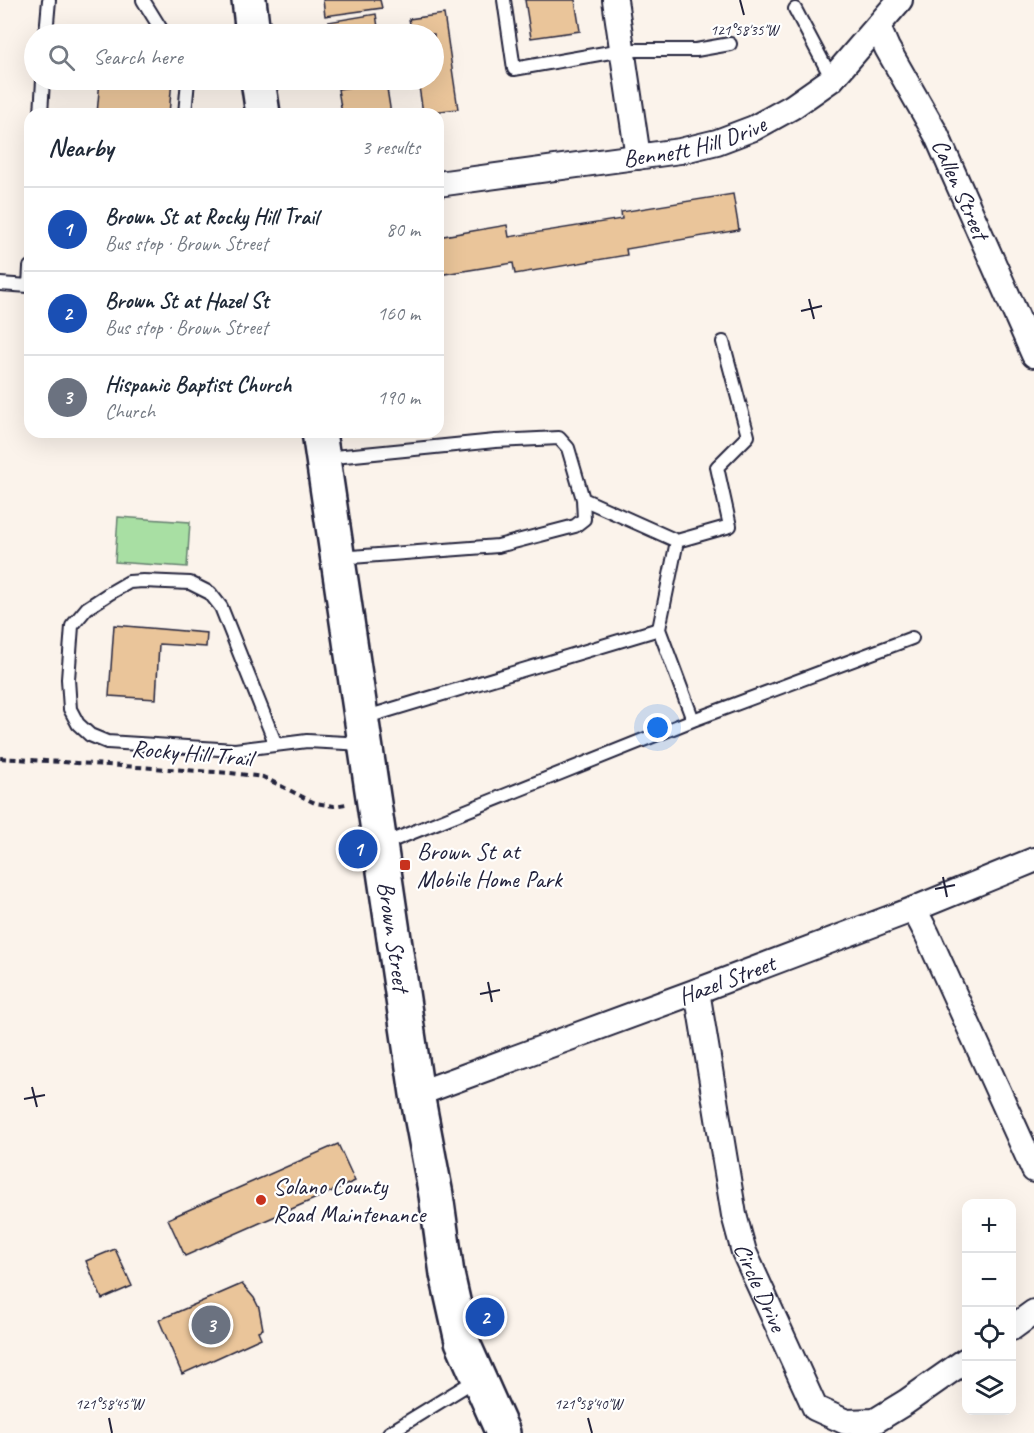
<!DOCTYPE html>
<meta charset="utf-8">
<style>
body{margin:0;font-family:Caveat,sans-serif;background:#f6f6f7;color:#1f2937}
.controls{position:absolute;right:18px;bottom:18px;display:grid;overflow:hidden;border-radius:12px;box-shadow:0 6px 24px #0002}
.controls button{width:54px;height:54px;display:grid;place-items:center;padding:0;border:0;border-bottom:2px solid #e0e1e3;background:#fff;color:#1f2937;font:30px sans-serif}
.you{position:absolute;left:658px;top:728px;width:21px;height:21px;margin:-15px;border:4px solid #fff;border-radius:50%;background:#1a73e8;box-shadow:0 0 0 9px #1a73e833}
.badge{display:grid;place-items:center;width:39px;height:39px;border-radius:50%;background:#b45309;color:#fff;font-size:20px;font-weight:700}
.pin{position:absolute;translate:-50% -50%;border:3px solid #fff;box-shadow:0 2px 6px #0006}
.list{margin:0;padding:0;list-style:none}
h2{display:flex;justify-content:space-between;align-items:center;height:78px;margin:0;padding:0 24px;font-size:26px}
h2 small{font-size:20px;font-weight:400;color:#747a83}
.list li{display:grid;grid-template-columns:39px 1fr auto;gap:18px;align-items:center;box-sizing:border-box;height:84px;padding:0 24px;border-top:2px solid #e0e1e3}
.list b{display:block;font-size:22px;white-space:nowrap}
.list p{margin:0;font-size:20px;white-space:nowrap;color:#747a83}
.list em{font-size:20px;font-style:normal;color:#747a83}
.icon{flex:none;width:33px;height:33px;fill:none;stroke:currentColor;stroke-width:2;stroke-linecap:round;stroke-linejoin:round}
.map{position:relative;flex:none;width:1034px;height:1433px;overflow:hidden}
.search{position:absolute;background:#fff;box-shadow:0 6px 24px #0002;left:24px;top:24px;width:420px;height:66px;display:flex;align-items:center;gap:15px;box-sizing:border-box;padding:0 21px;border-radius:33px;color:#747a83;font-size:22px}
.panel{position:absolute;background:#fff;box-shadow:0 6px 24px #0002;left:24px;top:108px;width:420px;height:330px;border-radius:18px}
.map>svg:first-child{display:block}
.green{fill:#a8dfa3;stroke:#65806f;stroke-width:1.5}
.building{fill:#eac59a;stroke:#22223b;stroke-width:1.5}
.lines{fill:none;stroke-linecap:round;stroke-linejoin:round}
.lane-casing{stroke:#22223b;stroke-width:16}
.street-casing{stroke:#22223b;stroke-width:28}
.secondary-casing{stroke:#22223b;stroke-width:38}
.path{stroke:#22223b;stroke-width:4;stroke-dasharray:6 4.5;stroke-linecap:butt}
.lane{stroke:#fff;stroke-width:12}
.street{stroke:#fff;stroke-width:24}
.secondary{stroke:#fff;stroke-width:33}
.ticks{fill:none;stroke:#22223b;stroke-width:2}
.poi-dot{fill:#c8321e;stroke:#fff;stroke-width:2}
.labels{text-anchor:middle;stroke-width:4.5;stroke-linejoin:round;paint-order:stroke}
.street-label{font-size:24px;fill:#22223b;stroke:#fff}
.poi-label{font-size:24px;fill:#22223b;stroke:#fff;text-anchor:start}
.ticks-label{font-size:15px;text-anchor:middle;fill:#22223b;stroke:#fff;stroke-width:4.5;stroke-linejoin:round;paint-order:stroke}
</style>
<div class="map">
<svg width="1034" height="1433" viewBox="0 0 1034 1433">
<rect width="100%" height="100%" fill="#fbf3eb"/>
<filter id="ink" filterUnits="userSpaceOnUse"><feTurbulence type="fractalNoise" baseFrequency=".0167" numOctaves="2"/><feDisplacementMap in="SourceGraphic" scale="12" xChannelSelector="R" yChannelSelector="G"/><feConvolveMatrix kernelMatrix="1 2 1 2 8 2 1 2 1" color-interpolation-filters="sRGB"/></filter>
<g filter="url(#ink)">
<path class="green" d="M118 517 190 522 187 567 115 562Z"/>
<path class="building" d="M323 0H380L382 8 325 16Z
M525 0H575L580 31 531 38Z
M376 14 379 34H330L328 22Z
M444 14 458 109 423 113 418 80H434V34H412L409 19Z
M100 80H172L169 114H97Z
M386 82 391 114H342L338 89Z
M733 194 739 230 626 249 627 255 515 274 513 263 438 275V237L507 225 509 237 622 219 621 212Z
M114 625 207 633 206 647 159 644 156 699 109 696Z
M338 1144 355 1181 185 1256 168 1219Z
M115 1249 132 1286 102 1299 86 1261Z
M242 1284 254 1298 259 1308 263 1329 258 1331 261 1338 182 1374 159 1320Z"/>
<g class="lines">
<g class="lane-casing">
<path id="lane" d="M143 0 164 34
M504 0 514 69 622 50H696L730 44
M795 9 832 79
M46 34 49 0
M41 114 43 80
M185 114 188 80
M30 267 29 286 30 287
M0 284 29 286
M324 458 495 441 559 438 568 448 583 499 584 519 575 526 498 546 338 558
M583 499 677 541 659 629
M677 541 730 526 717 467 748 436 723 342
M363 718 659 629 693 720
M276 745 221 607 210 593 190 583 143 581 129 582 110 593 87 608 72 626 68 679 70 709 78 724 90 735 107 742 235 750 307 741 365 744
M381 845 693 720 912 638
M389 1433 477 1379"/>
</g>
<g class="street-casing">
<g id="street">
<path d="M615 0 638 157"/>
<path id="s1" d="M878 27 887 48 936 134 1034 355"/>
<path id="s2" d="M438 184 680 151 717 142 754 128 792 107 832 79 900 0"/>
<path d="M914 909 927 934 1034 1170"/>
<path id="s3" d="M697 991 734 1215 744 1252 815 1408 846 1422 875 1421 906 1402 966 1360"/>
<path id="s4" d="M417 1094 697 991 914 909 1034 860"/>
<path d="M1012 1328 1034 1312"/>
</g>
</g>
<g class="secondary-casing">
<g id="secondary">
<path d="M249 0 253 34"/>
<path d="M258 80 263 114"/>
<path id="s5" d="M319 432 417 1094 436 1195 447 1274 462 1341 503 1433"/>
</g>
</g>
<path class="path" d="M0 758 230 773 263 777 315 803 334 806 346 804"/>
<use href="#lane" class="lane"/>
<use href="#street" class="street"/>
<use href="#secondary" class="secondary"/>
</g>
</g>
<path class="ticks" d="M740 0 744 15M809 299 814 319M801 311 822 306M943 877 947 897M935 889 955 885M488 982 492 1002M480 994 500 990M32 1087 37 1107M24 1099 45 1095M109 1418 112 1433M588 1418 592 1433"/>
<g class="poi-dot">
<rect x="399" y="859" width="12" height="12" rx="3"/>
<circle cx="261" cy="1200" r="6"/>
</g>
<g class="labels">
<g class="street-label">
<text dy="8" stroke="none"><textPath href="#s2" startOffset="260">Bennett Hill Drive</textPath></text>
<text dy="8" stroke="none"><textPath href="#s1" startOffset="182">Callen Street</textPath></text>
<text transform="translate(192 753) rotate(5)" y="8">Rocky Hill Trail</text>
<text dy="8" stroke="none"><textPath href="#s5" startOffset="510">Brown Street</textPath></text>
<text dy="8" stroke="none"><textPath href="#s4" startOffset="330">Hazel Street</textPath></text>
<text dy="8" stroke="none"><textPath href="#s3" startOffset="304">Circle Drive</textPath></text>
</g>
<g class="poi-label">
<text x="417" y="859">Brown St at<tspan x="417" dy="28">Mobile Home Park</tspan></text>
<text x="273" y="1194">Solano County<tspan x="273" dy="28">Road Maintenance</tspan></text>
</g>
</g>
<g class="ticks-label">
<text x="744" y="35">121°58'35"W</text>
<text x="109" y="1409">121°58'45"W</text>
<text x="588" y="1409">121°58'40"W</text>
</g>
</svg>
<div class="controls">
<button>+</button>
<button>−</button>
<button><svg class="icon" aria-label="locate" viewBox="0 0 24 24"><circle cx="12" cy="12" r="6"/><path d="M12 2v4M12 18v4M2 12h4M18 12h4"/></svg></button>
<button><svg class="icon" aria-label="layers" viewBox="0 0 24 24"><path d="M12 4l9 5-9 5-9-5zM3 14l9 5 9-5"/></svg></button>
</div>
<div class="you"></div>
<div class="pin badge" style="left:358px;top:849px;background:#1a4fb4">1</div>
<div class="pin badge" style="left:485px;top:1317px;background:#1a4fb4">2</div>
<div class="pin badge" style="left:211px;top:1325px;background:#6b7280">3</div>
<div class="search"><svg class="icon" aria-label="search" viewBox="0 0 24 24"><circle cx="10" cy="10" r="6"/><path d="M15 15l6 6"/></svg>Search here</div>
<section class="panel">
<h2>Nearby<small>3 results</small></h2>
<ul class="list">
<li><span class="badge" style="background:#1a4fb4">1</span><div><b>Brown St at Rocky Hill Trail</b><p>Bus stop · Brown Street</p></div><em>80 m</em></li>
<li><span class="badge" style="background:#1a4fb4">2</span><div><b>Brown St at Hazel St</b><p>Bus stop · Brown Street</p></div><em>160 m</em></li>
<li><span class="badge" style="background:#6b7280">3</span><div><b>Hispanic Baptist Church</b><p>Church</p></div><em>190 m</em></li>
</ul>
</section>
</div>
